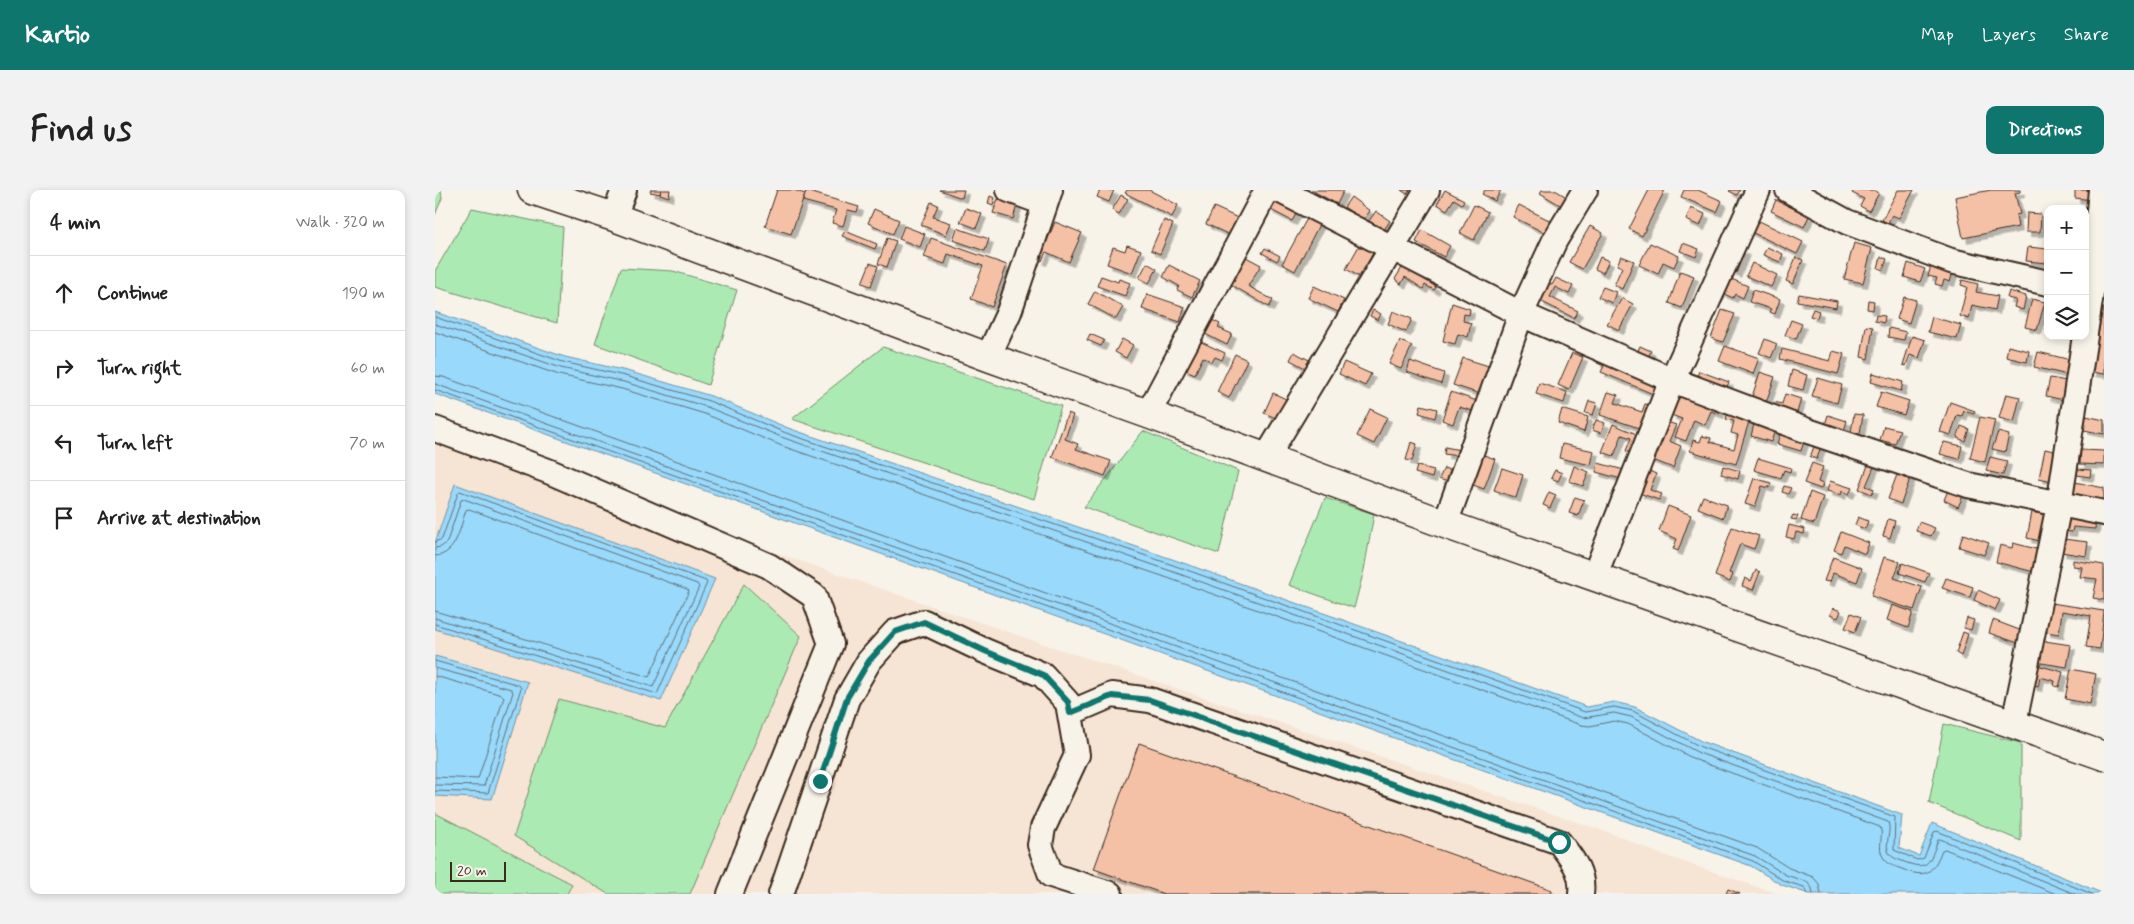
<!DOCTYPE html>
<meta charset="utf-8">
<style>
body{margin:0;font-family:Mynerve,sans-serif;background:#f2f2f2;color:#222}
.controls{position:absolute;right:15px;top:15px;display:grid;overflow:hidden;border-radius:10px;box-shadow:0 2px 8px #0003}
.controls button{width:45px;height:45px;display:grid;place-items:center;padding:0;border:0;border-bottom:1px solid #e0e0e0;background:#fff;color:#222;font:25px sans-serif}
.scale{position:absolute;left:15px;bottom:12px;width:56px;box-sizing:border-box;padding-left:5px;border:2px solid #3b2a1e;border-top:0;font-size:14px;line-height:18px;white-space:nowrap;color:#3b2a1e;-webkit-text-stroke:4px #f7f3e8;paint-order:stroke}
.stop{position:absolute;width:15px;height:15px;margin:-11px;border:4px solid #0f766e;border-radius:50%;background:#fff}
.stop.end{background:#0f766e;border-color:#fff;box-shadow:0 1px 5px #0008}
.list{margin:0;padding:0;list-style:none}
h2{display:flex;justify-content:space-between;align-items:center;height:65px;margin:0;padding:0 20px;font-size:21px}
h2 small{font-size:16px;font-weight:400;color:#767676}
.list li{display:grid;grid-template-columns:32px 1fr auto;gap:15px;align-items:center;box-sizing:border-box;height:75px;padding:0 20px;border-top:1px solid #e0e0e0}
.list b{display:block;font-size:19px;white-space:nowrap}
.list em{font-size:16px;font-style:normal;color:#767676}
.icon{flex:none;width:28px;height:28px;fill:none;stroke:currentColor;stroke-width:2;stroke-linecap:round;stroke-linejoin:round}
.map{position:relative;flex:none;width:1669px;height:704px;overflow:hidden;border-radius:10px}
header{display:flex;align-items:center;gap:30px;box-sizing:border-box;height:70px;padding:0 25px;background:#0f766e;color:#fff}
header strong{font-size:24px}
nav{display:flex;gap:28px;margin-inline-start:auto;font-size:18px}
.intro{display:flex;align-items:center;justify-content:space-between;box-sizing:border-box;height:120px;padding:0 30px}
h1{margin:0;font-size:35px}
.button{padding:12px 22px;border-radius:10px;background:#0f766e;color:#fff;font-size:18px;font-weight:700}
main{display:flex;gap:30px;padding:0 30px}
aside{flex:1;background:#fff;border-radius:10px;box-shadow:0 2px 8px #0003}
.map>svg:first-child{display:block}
.built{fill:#f6e4d4}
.green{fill:#abebb3;stroke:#738a68}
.water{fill:#99d9fb;stroke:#7393a3}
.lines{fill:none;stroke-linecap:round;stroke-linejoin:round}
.shore{stroke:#617076;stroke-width:1}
.building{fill:#f5c1a6;stroke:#3b2a1e;filter:url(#shadow)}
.minor-casing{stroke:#3b2a1e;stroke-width:28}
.major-casing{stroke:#3b2a1e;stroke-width:31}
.minor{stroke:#f7f3e8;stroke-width:24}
.major{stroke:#f7f3e8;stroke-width:28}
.route{stroke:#0f766e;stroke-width:6}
</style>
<header>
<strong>Kartio</strong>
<nav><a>Map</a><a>Layers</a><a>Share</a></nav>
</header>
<div class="intro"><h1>Find us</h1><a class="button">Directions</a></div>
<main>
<aside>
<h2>4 min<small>Walk · 320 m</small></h2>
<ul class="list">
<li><svg class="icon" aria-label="ahead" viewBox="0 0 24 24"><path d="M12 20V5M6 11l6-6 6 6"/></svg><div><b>Continue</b></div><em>190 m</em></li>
<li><svg class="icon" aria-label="right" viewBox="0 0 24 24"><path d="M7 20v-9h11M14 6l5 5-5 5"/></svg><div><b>Turn right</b></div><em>60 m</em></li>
<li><svg class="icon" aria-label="left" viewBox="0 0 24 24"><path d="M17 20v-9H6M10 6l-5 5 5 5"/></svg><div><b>Turn left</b></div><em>70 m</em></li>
<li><svg class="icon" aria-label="arrive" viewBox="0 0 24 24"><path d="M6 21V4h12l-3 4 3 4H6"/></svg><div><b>Arrive at destination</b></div></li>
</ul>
</aside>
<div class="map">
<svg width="1669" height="704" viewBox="0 0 1669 704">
<defs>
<filter id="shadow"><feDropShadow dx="4.5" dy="4.5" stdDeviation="0" flood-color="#0004"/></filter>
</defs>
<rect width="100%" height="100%" fill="#f7f3e8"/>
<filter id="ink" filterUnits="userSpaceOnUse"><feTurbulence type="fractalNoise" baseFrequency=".02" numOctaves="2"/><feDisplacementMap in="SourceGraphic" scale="10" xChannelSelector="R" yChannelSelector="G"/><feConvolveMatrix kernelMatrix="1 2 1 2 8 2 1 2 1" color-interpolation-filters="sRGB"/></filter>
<g filter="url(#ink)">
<path class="built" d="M0 247 588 447 1189 648 1217 661 1343 704H0Z"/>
<path class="green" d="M0 0H6L7 8 0 25Z
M37 18 128 37 122 133 0 97V81Z
M186 78 238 81 302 100 273 195 160 154Z
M448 157 626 216 599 309 357 229Z
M708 241 803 281 784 364 649 317Z
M890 308 939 324 929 380 919 418 854 395Z
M309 394 366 446 255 704H173L79 646 124 509 230 538Z
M1509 534 1586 553V651L1494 613Z
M0 623 137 694 132 704H0Z"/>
<path class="water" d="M0 122 130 167 192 181 276 206 353 238 737 369 1152 517 1179 512 1200 517 1268 552 1467 625 1464 658 1484 666 1497 633 1669 704H1374L1347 695 1316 676 0 204Z
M20 294 280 389 226 511 0 439V353Z
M0 466 93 492 57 609 0 606Z"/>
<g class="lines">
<path class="shore" d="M0 127 128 172 190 186 274 211 351 243 735 374 1150 522 1179 517 1198 521 1266 557 1460 627 1459 660 1482 670 1489 668 1499 642 1502 641 1657 704
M0 134 126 178 189 192 272 217 349 248 733 380 1148 528 1179 523 1196 527 1264 563 1453 632C1457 641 1449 654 1454 663 1457 668 1462 669 1467 671 1494 682 1494 673 1503 650L1505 649 1640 704
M0 142 124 185 187 199 270 224 347 256 730 387 1146 535 1155 536 1179 531 1193 534 1261 570 1445 637C1449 646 1442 657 1448 667 1452 674 1459 676 1467 679 1491 689 1498 683 1507 660L1510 659 1621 704
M0 186 8 187 1322 658 1354 678 1378 687 1384 694 1386 704
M0 194 691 439 1320 666 1351 685 1372 692 1377 698 1378 704
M0 200 689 445 1318 671 1349 691 1369 697 1372 704
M0 352 7 349 23 303 25 301 271 391 272 393 222 504 0 434
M0 358 6 357 12 352 26 310 29 309 262 394 264 397 218 497 0 428
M0 366C22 365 25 337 31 320L34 319 252 399 254 401 214 487 0 421
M0 471 84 495 86 498 53 603 0 601
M0 478 76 499 78 502 49 596 0 595
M0 486 67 505 69 507 43 589 0 587"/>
</g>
<path class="building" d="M216 0H226L225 4 215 2Z
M226 0H235L234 7 225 4Z
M342 0H359L370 4 356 44 330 36Z
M504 0H529L527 8Z
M665 0H679L674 12 662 7Z
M692 0H714L743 15 737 27 690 3Z
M876 0H909L902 14Z
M966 0H975L972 4Z
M1010 0 1029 10 1027 14 1019 9 1012 20 1002 14Z
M1050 0H1066L1060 11 1047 4Z
M1107 0H1120L1135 9 1130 18 1105 3Z
M1214 0H1230L1207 46 1194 39Z
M1249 0H1263L1287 11 1282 22 1246 7Z
M1295 0H1305L1302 5 1294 1Z
M1419 0H1439L1444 3 1434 21 1425 16 1429 9 1417 3Z
M1463 0H1479L1464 28 1457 25 1453 33 1447 30Z
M1556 0H1585V2L1580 3 1585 24 1581 25 1583 37 1528 48 1520 7Z
M1640 0H1659L1658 10 1640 8Z
M371 1 424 17 422 22 413 20 408 36 397 33 401 20 368 11Z
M686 5 693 9 684 24 677 20Z
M555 6 560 8 558 15 553 13Z
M841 7 864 19 857 31 834 19Z
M916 7 935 21 928 30 909 17Z
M563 9 582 15 578 29 558 23Z
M1341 10 1374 26 1369 37 1336 21Z
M496 12 503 15 498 27 516 33 511 45 486 35Z
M1039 15 1053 22 1039 50 1025 43Z
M1084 15 1120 33 1114 45 1078 27Z
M779 17 805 29 797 46 771 34Z
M531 18 547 24 541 38 525 32Z
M1256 18 1270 24 1265 36 1251 30Z
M439 19 464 30 458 44 433 33Z
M941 21 955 31 946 44 931 35Z
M1592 23 1606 24 1605 42H1591Z
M874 25 886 31 860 81 847 74Z
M1318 28 1368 52 1362 64 1312 40Z
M729 30 738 34 725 64 716 60Z
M620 32 647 43 634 72 611 62 607 71 604 70Z
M469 36 490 44 485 57 464 49Z
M1155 36 1168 43 1147 79 1134 72Z
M522 38 554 49 550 61 518 50Z
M987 40 1015 56 1009 67 981 52Z
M410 41 442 54 440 59 407 46Z
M452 48 461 51 452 77 443 74Z
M496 48 572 75 557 117 536 109 548 76 513 64 510 74 489 67Z
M1215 53 1244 66 1239 77 1228 72 1223 84 1204 75Z
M1248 53 1264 59 1261 67 1245 61Z
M1419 53 1437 58 1428 93 1409 89Z
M925 54 939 61 925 87 911 79Z
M692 55 706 60 697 83 672 74 678 57 690 61Z
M1332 57 1348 64 1345 72 1328 65Z
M1593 57 1613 59V73L1591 71Z
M830 58 845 66 842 71 827 63Z
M1304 59 1310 61 1301 83 1296 80Z
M1186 66 1199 71 1187 99 1179 95 1187 77 1182 75Z
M811 67 826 75 813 96 838 110 834 117 795 94Z
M1165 67 1174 71 1168 83 1160 79Z
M1361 67 1368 70 1358 94 1351 91Z
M1446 67 1452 69 1448 80 1443 78Z
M435 73 443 76 436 96 427 93Z
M712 73 722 79 714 93 704 88Z
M1317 73 1342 85 1336 97 1311 86Z
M1473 73 1490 79 1485 92 1469 87Z
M734 75 765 91 757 107 742 100 744 96 728 87Z
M968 76 1001 97 999 100 990 95 988 99 970 87 966 94 960 89Z
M1496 76 1518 82 1515 92 1509 90 1507 96 1500 94 1502 88 1493 86Z
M1245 81 1259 86 1247 118 1234 113Z
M666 86 683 92 684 89 695 93 690 106 662 96Z
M1121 88 1138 96 1134 104 1120 97 1115 107 1143 121 1139 128 1105 111 1114 93 1117 95Z
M1294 88 1313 96 1308 108 1300 104 1298 108 1287 103Z
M1527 90 1543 94 1541 102 1563 106 1560 120 1537 115 1534 129 1525 126 1532 97 1526 95Z
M879 96 909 110 903 122 873 108Z
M1168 97 1181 102 1177 113 1163 107Z
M1318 100 1345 109 1340 124 1334 122 1336 119 1314 112Z
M660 101 688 117 681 129 653 114Z
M1574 101 1591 106 1588 120 1579 117 1581 110 1572 108Z
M712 104 750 117 745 132 707 119Z
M1364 104 1402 111 1401 118 1362 111Z
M1469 107 1481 110 1474 133 1462 129Z
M1187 108 1198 114 1184 140 1172 134Z
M1597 109 1610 112 1602 140 1590 137Z
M1433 110 1439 111 1438 120 1432 119Z
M1017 113 1035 119 1034 125 1029 124 1028 131 1036 133 1033 147 1023 144 1020 154 1008 151Z
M1668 118H1669V184L1656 182Z
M1378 119 1384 121 1382 128 1375 126Z
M938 120 946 124 943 130 935 126Z
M1287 120 1300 124 1288 152 1276 148Z
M958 121 977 129 971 142 953 134Z
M1441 125 1450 126 1449 133 1440 131Z
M1497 127 1526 135 1522 149 1493 142Z
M775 129 785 134 783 138 797 144 792 155 768 143Z
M1356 130 1367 134 1361 149 1350 145Z
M1431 136 1438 137 1433 169 1426 167Z
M1454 138 1471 142 1469 150 1453 147Z
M655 144 669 150 666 156 652 150Z
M1477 146 1490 150 1484 168 1475 165 1471 176 1468 175Z
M687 149 698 155 691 168 680 162Z
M1330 149 1342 154 1336 168 1324 163Z
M762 150 790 163 787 170 780 167 777 172 768 167 760 184 748 179Z
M965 151 977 156 966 179 954 174Z
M1205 156 1216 161 1213 167 1202 163Z
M1290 156 1324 168 1318 184 1284 171Z
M1573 156 1594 161 1592 172 1571 167Z
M1347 159 1395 171 1398 161 1409 164 1403 184 1345 169Z
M859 162 876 171 872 179 855 170Z
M1603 162 1640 171 1637 186 1599 177Z
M1137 163 1148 167 1134 200 1123 195Z
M800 164 812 170 794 208 782 202Z
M1165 166 1224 191 1218 204 1166 182 1169 176 1162 173Z
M1028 168 1060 178 1051 206 1018 195Z
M975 171 1009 183 1006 194 972 182Z
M909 172 936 184 930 196 904 184Z
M1357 180 1372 185 1368 200 1353 196Z
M1264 181 1294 192 1291 199 1261 189Z
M1325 182 1340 187 1330 215 1316 210Z
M1438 183 1468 192 1466 201 1436 192Z
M1383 188 1407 195 1402 213 1377 206Z
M1615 188 1637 192 1633 211 1611 206Z
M1104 193 1132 202 1129 213 1101 204Z
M1246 200 1287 216 1284 224 1276 221 1270 235 1259 230 1251 251 1240 247 1247 229 1236 225Z
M1016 202 1048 213 1045 223 1024 217 1018 234 1007 230Z
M1173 202 1183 205 1180 213 1207 222 1210 214 1215 215 1207 239 1165 225Z
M1446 202 1474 211 1469 225 1441 217Z
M838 203 851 209 843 229 829 223Z
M1350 204 1366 209 1361 226 1337 218 1339 212 1347 214Z
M1571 204 1585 207 1579 232 1564 228Z
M1154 211 1162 213 1158 225 1150 223Z
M1515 212 1540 221 1539 224 1529 221 1527 226 1522 225 1516 245 1505 242Z
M986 215 1002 219 1000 228 984 223Z
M1294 218 1316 225 1301 274 1255 261 1258 250 1265 252 1267 246 1276 248 1275 252 1299 259 1303 245 1296 243 1299 231 1291 229Z
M935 219 952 227 939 254 922 246Z
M1127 219 1153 227 1149 242 1123 233Z
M633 223 638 225 630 249 643 254 641 259 676 271 670 286 617 267Z
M1419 224 1428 225 1425 243 1416 242Z
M1393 225 1412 231 1409 241 1390 235Z
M1651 226 1669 230V244L1649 240Z
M1545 227 1560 230 1550 272 1535 268Z
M1161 230 1170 233 1166 243 1157 240Z
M1227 230 1241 235 1234 251 1246 256 1238 278 1213 268Z
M1178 234 1204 245 1196 263 1191 261 1196 248 1187 245 1179 266 1167 262Z
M1319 234 1340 240 1336 252 1316 246Z
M1449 236 1465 240 1460 254 1445 250Z
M1526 236 1534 239 1530 251 1522 248Z
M1346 240 1370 248 1366 261 1342 254Z
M1563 242 1574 245 1570 262 1557 259Z
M976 252 982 254 977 271 971 270Z
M1509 252 1527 256 1524 269 1505 264Z
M1127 254 1159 261 1156 275 1124 268Z
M1380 254 1386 256 1382 269 1375 267Z
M1010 257 1030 261 1029 267 1009 264Z
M1610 259 1623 262 1617 291 1604 288Z
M1646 260 1669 261V275L1645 274Z
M1049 265 1060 269 1049 299 1038 295Z
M1555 267 1572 271 1568 285 1551 281Z
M1323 268 1356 278 1355 282 1349 280 1346 288 1319 280Z
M1435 270 1441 272 1431 296 1439 299 1437 304 1424 299Z
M1163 273 1189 280 1186 289 1161 282Z
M1377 273 1388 277 1383 292 1388 294 1386 299 1369 293Z
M982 276 999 280 997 288 980 283Z
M1139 276 1154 282 1148 296 1134 291Z
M1288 276 1305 281 1303 289 1286 284Z
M1009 278 1020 282 1016 293 1004 289Z
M1067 278 1088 285 1081 308 1059 300Z
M1643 279 1656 280 1655 287 1642 285Z
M1120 280 1127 283 1123 291 1116 288Z
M1212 280 1221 284 1215 300 1227 304 1224 310 1204 303Z
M1463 282 1476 286 1466 314 1453 309Z
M1319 288 1336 293 1334 298 1327 296 1320 317 1310 314Z
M1395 291 1417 298 1414 304 1407 301 1406 305 1392 301Z
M1640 292 1669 298V310L1638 304Z
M1349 296 1356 298 1353 304 1347 302Z
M1514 298 1529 304 1523 317 1509 310Z
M1114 302 1121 305 1115 318 1108 315Z
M1375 302 1388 307 1379 334 1366 330Z
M1268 306 1292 315 1288 328 1263 318Z
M1140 307 1149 310 1143 326 1134 323Z
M1233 316 1256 325 1243 361 1238 359 1242 349 1224 341Z
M1597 322 1610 325 1605 351 1592 348Z
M1358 325 1363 326 1361 330 1356 329Z
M1631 325 1661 329 1660 339 1638 337 1637 342 1629 341Z
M1423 327 1433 331 1430 339 1420 335Z
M1453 329 1460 331 1455 348 1448 346Z
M1484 332 1500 338 1496 346 1481 341Z
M1354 335 1370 339 1369 344 1361 342 1359 349 1351 347Z
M1297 337 1324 346 1319 359 1305 354 1294 383 1298 384 1295 392 1280 386Z
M1406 342 1434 353 1430 364 1409 355 1406 363 1399 360Z
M1528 344 1554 353 1549 365 1524 357Z
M1628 349 1653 352 1651 366 1626 362Z
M1578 353 1605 360 1599 382 1561 372 1565 355 1577 358Z
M1398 367 1427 378 1422 392 1398 383 1395 392 1389 391Z
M1449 367 1465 372 1459 388 1487 397 1479 420 1436 406Z
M1638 370 1669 375V410L1658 408 1662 389 1645 387 1647 377 1638 376Z
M1467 373 1494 383 1490 392 1464 383Z
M1321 380 1325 382 1318 400 1307 396 1310 388 1316 391Z
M1511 388 1538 397 1535 407 1507 398Z
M1543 400 1565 410 1560 420 1539 410Z
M1616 413 1669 421 1665 459 1651 457 1656 426 1627 421 1624 444 1611 442Z
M1457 415 1478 422 1473 438 1452 430Z
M1398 418 1406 421 1403 428 1395 425Z
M1416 423 1426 427 1420 442 1410 438Z
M1532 428 1539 430 1536 440 1529 438Z
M1558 430 1587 441 1583 453 1554 443Z
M1528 442 1533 444 1526 466 1521 463Z
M1603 450 1636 455 1632 477 1600 472Z
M1602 475 1628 482 1624 497 1619 496 1620 491 1605 487 1603 497 1597 496Z
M1636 479 1661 484 1655 514 1630 509Z
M704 553 1117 700 1116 704H729L659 679Z
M1293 699 1305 704H1291Z"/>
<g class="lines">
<g class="minor-casing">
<path id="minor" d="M574 0 609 13
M844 0 1086 124 1237 190 1373 241 1533 295 1669 323
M1353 0 1412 32 1516 71 1613 93
M179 27 189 0
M1650 143 1656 104 1666 0
M553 167 574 122 615 0
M713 224 832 0
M0 239 113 281 334 376 379 406 396 454 295 704
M831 268 992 0
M1010 334 1086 124 1120 50 1150 0
M1159 387 1237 190 1323 0
M635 523 677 505 715 510 1124 652C1137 669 1149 682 1146 704
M1579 533 1624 315 1650 146
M346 704 412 509 434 471 460 442 489 432 550 461 608 485 633 513 642 565 608 638 605 655 616 685 675 704"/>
</g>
<g class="major-casing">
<path id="major" d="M97 0 179 27 553 167 713 224 1010 334 1669 566"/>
</g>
<use href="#minor" class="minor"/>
<use href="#major" class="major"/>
</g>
</g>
<g class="lines" filter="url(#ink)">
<path class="route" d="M385 591 412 508 434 471 460 442 489 432 550 461 608 485 633 512 635 523 677 506 715 510 1124 652"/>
</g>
</svg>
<div class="controls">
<button>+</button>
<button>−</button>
<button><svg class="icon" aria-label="layers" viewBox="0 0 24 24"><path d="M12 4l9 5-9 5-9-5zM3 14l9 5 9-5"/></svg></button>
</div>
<div class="scale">20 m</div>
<div class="stop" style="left:1124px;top:652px"></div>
<div class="stop end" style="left:385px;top:591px"></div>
</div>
</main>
